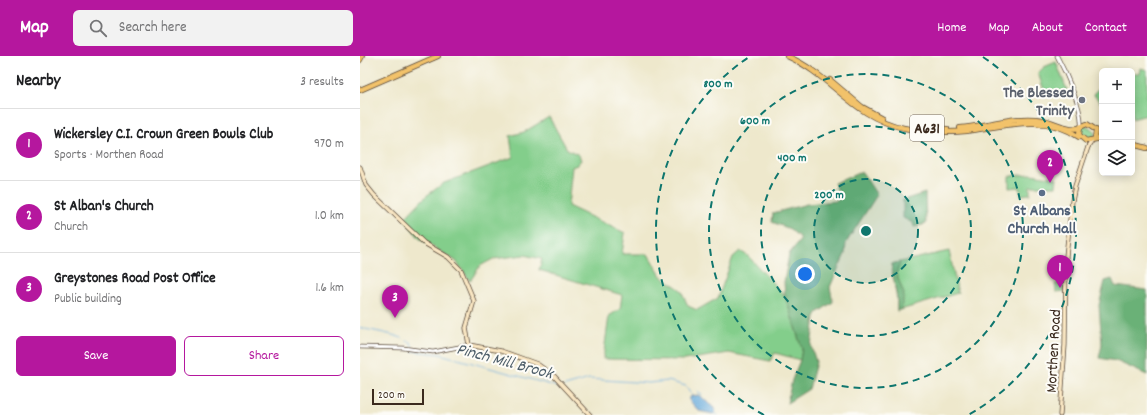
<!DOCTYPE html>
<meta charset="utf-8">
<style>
body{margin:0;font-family:Dekko,sans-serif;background:#f2f2f2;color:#202124}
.controls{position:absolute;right:12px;top:12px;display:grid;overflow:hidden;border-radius:6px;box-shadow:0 2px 10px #0003}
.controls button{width:36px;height:36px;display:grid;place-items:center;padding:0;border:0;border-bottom:1px solid #e0e0e0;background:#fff;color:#202124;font:20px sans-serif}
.scale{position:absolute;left:12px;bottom:10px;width:52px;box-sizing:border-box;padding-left:4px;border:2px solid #3b2a1e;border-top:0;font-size:11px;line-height:14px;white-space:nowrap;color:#3b2a1e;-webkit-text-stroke:3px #fdfcf7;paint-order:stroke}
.you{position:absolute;left:445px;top:218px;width:14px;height:14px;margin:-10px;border:3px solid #fff;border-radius:50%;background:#1a73e8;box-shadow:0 0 0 6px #1a73e833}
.badge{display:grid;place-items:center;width:26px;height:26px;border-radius:50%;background:#b5179e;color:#fff;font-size:13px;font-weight:700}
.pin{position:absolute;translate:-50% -33px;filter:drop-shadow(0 1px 2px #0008)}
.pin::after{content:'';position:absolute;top:21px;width:14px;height:12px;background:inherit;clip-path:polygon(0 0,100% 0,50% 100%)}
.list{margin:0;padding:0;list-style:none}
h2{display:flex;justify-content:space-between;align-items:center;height:52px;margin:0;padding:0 16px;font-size:17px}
h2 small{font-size:13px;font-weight:400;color:#757577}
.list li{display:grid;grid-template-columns:26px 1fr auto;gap:12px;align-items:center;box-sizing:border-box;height:72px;padding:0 16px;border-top:1px solid #e0e0e0}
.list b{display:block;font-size:15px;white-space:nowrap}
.list p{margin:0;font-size:13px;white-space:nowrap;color:#757577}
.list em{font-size:13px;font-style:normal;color:#757577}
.actions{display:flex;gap:8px;padding:12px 16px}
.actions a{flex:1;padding:9px 0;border:1px solid #b5179e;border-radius:6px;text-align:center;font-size:14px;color:#b5179e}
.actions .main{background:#b5179e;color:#fff}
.icon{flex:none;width:22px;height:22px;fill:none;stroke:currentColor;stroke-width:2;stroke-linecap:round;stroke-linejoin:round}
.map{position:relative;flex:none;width:787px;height:359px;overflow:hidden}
header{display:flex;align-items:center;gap:24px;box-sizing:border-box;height:56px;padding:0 20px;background:#b5179e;color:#fff}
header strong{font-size:19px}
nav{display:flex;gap:22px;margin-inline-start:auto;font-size:14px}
.search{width:280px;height:36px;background:#f2f2f2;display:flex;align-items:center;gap:10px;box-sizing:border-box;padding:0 14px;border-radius:6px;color:#757577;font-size:15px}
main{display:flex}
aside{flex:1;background:#fff}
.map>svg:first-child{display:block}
.green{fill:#83ce8b;stroke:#5f7c54}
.forest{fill:#6ab177;stroke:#526e4a}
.water{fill:#65a9da;stroke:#506a7c}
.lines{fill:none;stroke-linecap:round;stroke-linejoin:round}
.stream{stroke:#65a9da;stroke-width:1}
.tertiary-casing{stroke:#564638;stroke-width:4.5}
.secondary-casing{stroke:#564638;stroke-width:5}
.primary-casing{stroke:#564638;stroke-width:6}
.tertiary{stroke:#fff;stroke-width:3}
.secondary{stroke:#fae7c3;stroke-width:3.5}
.primary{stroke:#f2c26a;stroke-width:4.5}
.ring{fill:none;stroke:#0f766e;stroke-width:2;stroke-dasharray:7 5}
.worship-dot{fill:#6b7280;stroke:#fdfcf7;stroke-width:1.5}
.service-dot{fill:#5c6f8a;stroke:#fdfcf7;stroke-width:1.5}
.labels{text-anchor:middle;stroke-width:4;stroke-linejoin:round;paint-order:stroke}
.shield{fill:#fdfcf7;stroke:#75695f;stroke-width:1}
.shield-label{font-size:15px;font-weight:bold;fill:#3b2a1e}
.worship-label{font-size:16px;font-weight:bold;fill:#5b616d;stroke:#fdfcf7;text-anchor:end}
.service-label{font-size:16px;font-weight:bold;fill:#4e5e75;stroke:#fdfcf7}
.street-label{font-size:16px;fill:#3b2a1e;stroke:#fdfcf7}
.water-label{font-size:17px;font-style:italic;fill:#4c5d69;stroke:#fdfcf7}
.centre{fill:#0f766e;stroke:#fdfcf7;stroke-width:2}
.ring-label{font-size:12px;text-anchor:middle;font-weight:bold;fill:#0f766e;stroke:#fdfcf7;stroke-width:4;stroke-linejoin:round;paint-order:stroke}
</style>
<header>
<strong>Map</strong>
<div class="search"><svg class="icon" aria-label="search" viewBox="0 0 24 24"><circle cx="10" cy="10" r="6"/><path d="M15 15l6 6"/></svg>Search here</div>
<nav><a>Home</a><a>Map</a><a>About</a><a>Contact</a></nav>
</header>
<main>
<aside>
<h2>Nearby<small>3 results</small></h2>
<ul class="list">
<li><span class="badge">1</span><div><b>Wickersley C.I. Crown Green Bowls Club</b><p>Sports · Morthen Road</p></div><em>970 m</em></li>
<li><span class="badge">2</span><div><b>St Alban's Church</b><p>Church</p></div><em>1.0 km</em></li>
<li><span class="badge">3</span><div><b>Greystones Road Post Office</b><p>Public building</p></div><em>1.6 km</em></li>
</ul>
<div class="actions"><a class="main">Save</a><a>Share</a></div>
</aside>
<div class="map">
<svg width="787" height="359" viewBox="0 0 787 359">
<rect width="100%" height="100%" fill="#fdfcf7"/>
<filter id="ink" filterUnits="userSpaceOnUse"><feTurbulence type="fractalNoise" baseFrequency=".025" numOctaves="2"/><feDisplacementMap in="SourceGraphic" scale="8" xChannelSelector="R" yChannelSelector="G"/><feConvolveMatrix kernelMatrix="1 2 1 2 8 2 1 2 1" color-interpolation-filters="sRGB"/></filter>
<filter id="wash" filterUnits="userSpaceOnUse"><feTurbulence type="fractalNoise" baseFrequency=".012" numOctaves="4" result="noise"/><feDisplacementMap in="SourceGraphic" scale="16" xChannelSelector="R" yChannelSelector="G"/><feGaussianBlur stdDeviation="0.9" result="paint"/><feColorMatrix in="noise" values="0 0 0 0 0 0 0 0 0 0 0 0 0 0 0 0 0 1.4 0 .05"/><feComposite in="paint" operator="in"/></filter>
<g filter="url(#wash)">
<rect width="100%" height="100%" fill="#eee8cc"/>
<path class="green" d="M696 6 707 34 690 38 685 37 678 17 684 11Z
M781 12 787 14V59L772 63V18H780Z
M742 29V48L733 38Z
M189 61 207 93 219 99 221 104 217 109 212 111 208 150 265 177 262 198H288L301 220 321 234 328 250 337 254 358 242 373 201 380 195 388 200 425 240 442 293 440 304 415 297 410 305 369 297 325 304 243 303 249 260 260 253 262 239 179 214 182 203 164 199 133 203 120 210 110 225 96 205 60 183 44 163 66 140 84 127 153 101 150 80 164 76Z
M725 69 734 74 735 79 731 84 723 82 720 74Z
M671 118 697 122 696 130H670V138L661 139 659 131 649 132V120Z
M589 195 598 237 537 255V243L531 208Z
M705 227V235L696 236 695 228Z"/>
<path class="forest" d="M502 116 517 139 486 187 485 198 470 231 473 246 457 257 455 261 451 290 456 306 449 333 427 347 432 324 440 304 442 293 425 240 424 226 429 198 441 183 430 173 412 166 413 157 447 148 477 145 481 141 474 127Z
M565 137 566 168 554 171 553 167 543 162V144Z
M539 206 540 208 536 217 544 238 541 254 537 255V243L531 208Z
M752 223 755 230 787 234V319L756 305 739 302 742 289 739 249 745 225Z"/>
<path class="water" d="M339 339 354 352 356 355 353 358 339 355 329 344 331 340Z"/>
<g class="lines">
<path class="stream" d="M0 272C14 275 28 277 42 282
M47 285 51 286 52 290
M52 295 80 298 202 332
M205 330 229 323 289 327 308 325 326 330 332 339
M337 335 342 338
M353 357 358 359"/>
</g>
</g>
<g filter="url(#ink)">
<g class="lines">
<g class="tertiary-casing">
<path id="tertiary" d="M697 0C705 15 723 53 721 70
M0 291 43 292 73 296 109 289"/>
</g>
<g class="secondary-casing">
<path id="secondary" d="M0 111 6 129 14 139 64 187 88 201 101 214 114 245 106 272 109 289 141 295 177 308 194 320 230 359
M700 359 705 289 706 200 712 145 715 130 728 91 732 85"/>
</g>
<g class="primary-casing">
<path id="primary" d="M427 0C473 20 492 61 544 72 565 76 586 77 607 75 645 70 685 57 719 81
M0 4 2 0
M470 24 502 51 522 62
M0 34 78 0
M566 72 587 73
M600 72C628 70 655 59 683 64 694 66 708 75 719 72
M735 83 736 74 727 68 720 71 719 79 726 85 742 82
M772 88 787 92"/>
</g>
<use href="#tertiary" class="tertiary"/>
<use href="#secondary" class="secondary"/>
<use href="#primary" class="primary"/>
</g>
</g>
<circle cx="506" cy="175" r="52" fill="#0f766e" fill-opacity=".12"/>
<g class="ring">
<circle cx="506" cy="175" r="52"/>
<circle cx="506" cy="175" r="105"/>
<circle cx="506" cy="175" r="157"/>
<path d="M404 359A210 210 0 0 1 389 1M623 1A210 210 0 0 1 608 359"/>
</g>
<circle class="worship-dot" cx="722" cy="44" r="4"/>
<circle class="service-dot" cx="682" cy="137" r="4"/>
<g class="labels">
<rect class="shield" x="550" y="59" width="34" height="26" rx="3"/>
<g class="shield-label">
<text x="567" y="77">A631</text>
</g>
<g class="worship-label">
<text x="714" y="41">The Blessed<tspan x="714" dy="18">Trinity</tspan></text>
</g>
<g class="service-label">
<text x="682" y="159">St Albans<tspan x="682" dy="18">Church Hall</tspan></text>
</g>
<g class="street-label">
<text transform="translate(692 295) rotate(-87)" y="6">Morthen Road</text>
</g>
<g class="water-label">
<text transform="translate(145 304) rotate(15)" y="6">Pinch Mill Brook</text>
</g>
</g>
<circle cx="506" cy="175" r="6" class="centre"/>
<g class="ring-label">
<text x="358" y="31">800 m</text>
<text x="395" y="68">600 m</text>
<text x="432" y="105">400 m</text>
<text x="469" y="142">200 m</text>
</g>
</svg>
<div class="controls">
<button>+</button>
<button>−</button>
<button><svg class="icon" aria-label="layers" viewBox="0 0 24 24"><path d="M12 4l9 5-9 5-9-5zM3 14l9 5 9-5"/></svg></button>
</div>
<div class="scale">200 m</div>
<div class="you"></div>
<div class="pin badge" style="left:700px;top:232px">1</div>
<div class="pin badge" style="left:690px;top:127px">2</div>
<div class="pin badge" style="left:35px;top:262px">3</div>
</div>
</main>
